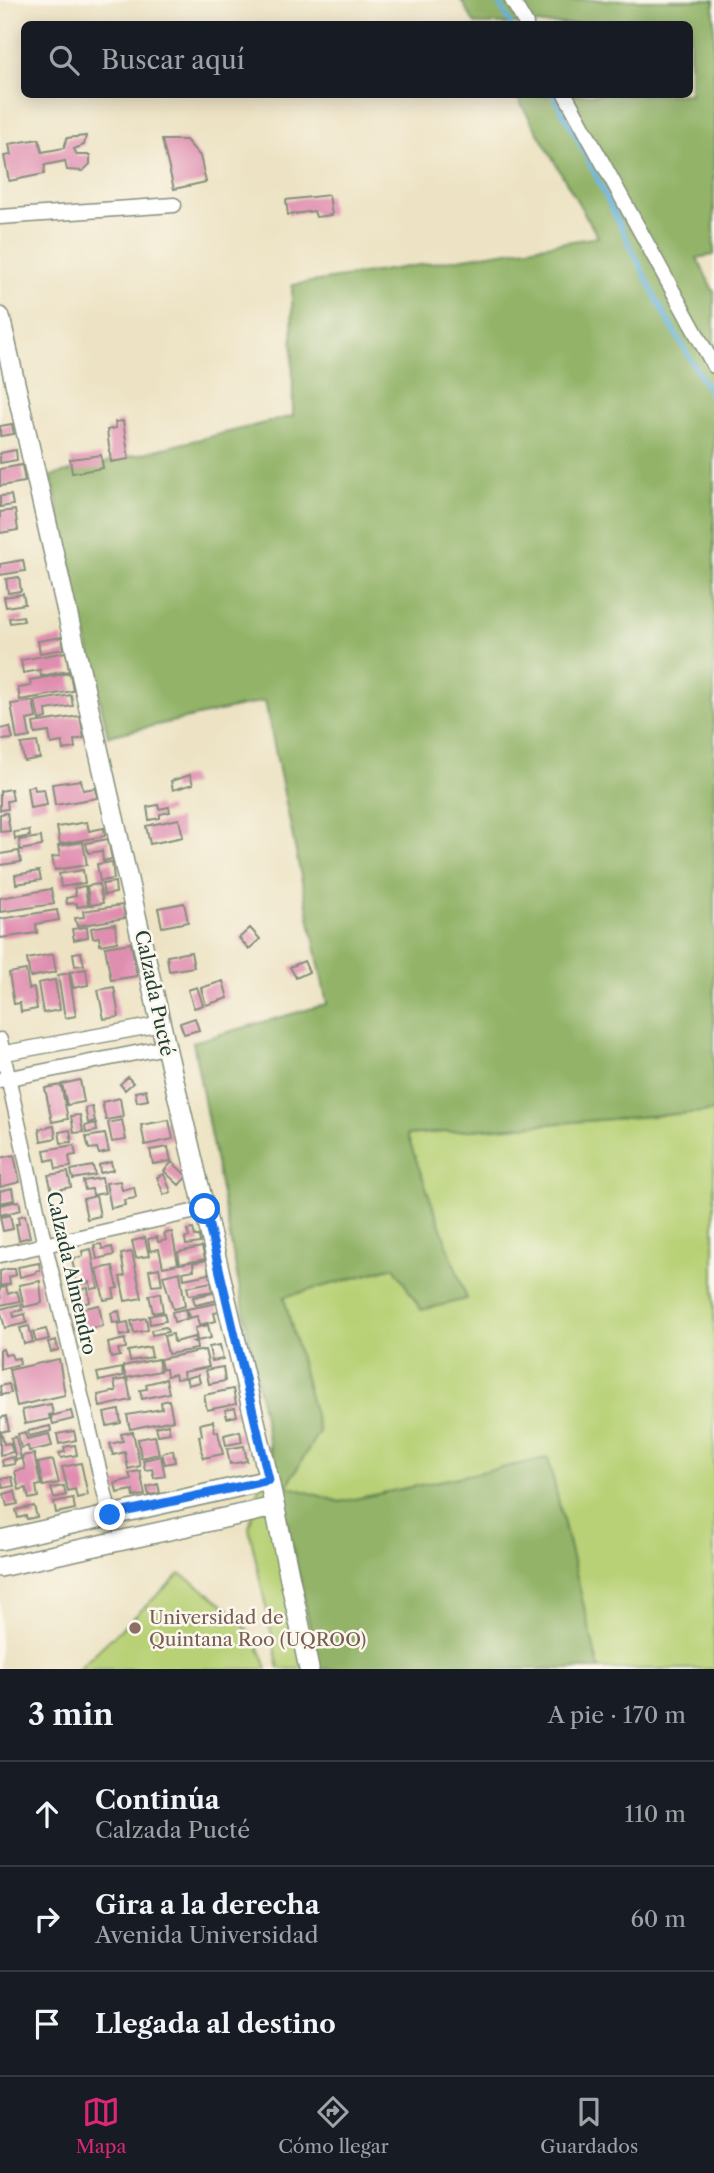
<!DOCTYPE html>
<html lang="es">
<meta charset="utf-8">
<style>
body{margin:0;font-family:"Libre Caslon Text",serif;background:#242831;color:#f1f3f6}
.stop{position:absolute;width:21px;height:21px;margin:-16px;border:5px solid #1a73e8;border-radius:50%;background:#fff}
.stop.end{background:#1a73e8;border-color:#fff;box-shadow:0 2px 7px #0008}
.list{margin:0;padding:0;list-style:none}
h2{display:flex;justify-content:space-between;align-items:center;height:91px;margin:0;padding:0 28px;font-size:30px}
h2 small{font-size:23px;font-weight:400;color:#9ea1a6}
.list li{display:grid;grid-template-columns:46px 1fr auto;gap:21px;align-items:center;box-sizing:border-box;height:105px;padding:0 28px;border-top:2px solid #363941}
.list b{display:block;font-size:26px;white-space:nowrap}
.list p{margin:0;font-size:23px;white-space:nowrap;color:#9ea1a6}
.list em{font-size:23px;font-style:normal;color:#9ea1a6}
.icon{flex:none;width:38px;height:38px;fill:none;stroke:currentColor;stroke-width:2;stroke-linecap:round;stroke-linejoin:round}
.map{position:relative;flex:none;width:714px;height:1669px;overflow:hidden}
.search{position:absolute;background:#171b24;box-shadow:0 4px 18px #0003;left:21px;right:21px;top:21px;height:77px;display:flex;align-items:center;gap:18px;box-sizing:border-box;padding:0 24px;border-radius:10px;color:#9ea1a6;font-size:26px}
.sheet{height:406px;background:#171b24}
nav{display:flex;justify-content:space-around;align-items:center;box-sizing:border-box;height:98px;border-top:2px solid #363941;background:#171b24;font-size:19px;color:#9ea1a6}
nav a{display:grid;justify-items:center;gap:4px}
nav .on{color:#db2777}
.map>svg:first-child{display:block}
.green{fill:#b8d176;stroke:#6c8755;stroke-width:2}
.forest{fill:#92b367;stroke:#58784e;stroke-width:2}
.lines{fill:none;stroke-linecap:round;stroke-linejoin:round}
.stream{stroke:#67b3e0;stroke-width:5}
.building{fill:#e08eb0}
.minor-casing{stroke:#86907c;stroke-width:17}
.tertiary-casing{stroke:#86907c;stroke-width:22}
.minor{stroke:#fff;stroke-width:14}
.tertiary{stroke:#fff;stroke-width:19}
.route{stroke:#1a73e8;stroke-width:9}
.education-dot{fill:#8d6e63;stroke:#fbf7ec;stroke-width:2.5}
.labels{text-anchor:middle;stroke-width:5;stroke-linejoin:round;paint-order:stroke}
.street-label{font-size:19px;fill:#1f3d34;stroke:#fbf7ec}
.education-label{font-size:19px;fill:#785e54;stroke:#fbf7ec;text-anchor:start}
</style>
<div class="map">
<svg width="714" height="1669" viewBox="0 0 714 1669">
<rect width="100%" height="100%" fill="#fbf7ec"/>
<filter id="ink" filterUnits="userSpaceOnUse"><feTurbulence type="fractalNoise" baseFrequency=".0143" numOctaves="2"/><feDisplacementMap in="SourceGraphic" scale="14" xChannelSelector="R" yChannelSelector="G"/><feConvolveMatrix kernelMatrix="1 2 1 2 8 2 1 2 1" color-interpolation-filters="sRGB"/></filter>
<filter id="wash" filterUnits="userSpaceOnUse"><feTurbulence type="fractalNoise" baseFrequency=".00686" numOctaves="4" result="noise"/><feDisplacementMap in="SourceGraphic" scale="28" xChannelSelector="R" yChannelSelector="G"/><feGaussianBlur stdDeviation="1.57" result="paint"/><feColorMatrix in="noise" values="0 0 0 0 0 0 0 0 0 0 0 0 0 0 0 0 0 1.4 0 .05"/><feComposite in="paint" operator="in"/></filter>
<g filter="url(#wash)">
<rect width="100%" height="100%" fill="#ede3c4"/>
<path class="green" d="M714 1111V1669H599L548 1458 340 1502 287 1486 284 1297 395 1267 406 1135Z
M269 1444 320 1669H279L249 1528Z
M180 1574C216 1596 255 1625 267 1669H78Z"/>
<path class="forest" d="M461 0H714V255L697 258 714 292V1111L407 1135 467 1299 421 1310 394 1267 284 1297 319 1431 287 1486 340 1502 548 1458 599 1669H320L269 1444 193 1042 327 1004 265 701 108 736 51 476 293 416 292 285 598 237 516 95 690 94V24H475Z"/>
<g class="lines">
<path class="stream" d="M497 0 511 24
M552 94 574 132 663 312 714 400"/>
</g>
<g id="blocks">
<path class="building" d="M86 136 84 145 74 149 77 155H90V164L83 171 67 170 65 161 45 165 44 174 9 181 4 156 11 155 9 144 39 139 42 152 64 148 67 138Z
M162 140H186L200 156 206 182 174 189Z
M329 195 332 215 316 217 314 211 288 215 286 200Z
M123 421 129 459 111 462 107 430 116 428 115 422Z
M12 424 14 434 0 436V426Z
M16 450 17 460 0 463V453Z
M101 455 103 468 72 473 70 459Z
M22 465 25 482 0 486V469Z
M11 495 13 505 0 507V496Z
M15 510 18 530 0 533V512Z
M23 560 25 571 0 575V564Z
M19 577 21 591 8 593 6 579Z
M23 594 25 604 6 607 4 597Z
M23 616 24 621 10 623 9 618Z
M62 637 64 649 40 653 38 641Z
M66 652 69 671 41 676 40 670 23 673 21 660Z
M70 673 73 691 20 700 18 688 31 686 30 680Z
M71 695 73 706 46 710 47 718 39 720 35 701Z
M33 701 36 718 27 720 30 737 17 739 11 704Z
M80 716 84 738 74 740 75 748 63 750 62 742 51 744 49 732 35 734 33 723Z
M10 727 13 739 1 740 0 729Z
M37 742 40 758 24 761 21 744Z
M190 775 193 784 173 790 171 781Z
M81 780 83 790 96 788 97 798 55 805 52 784Z
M34 786 35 790 44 789 47 805 30 808 27 787Z
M11 789 13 800 7 801 8 809 0 810V791Z
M158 805 159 809 169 807 170 812 160 814V818L149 820 147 807Z
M7 813 10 831 0 832V814Z
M179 819 183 837 150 844 146 826Z
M87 822 89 831 104 828 105 836 60 844 57 827Z
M29 830 30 836 15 839 14 832Z
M41 837 42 846 20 850 19 840Z
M108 839 112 859 103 861 102 851 88 853 86 843Z
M83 842 87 865 55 870 52 857 60 856 58 846Z
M19 851 21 862 0 865V854Z
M112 862 114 879 100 881 97 864Z
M83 870 85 883 61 887 59 874Z
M39 871 41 880 16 884 15 875Z
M115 882 116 893 104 895 102 884Z
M99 884 103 903 90 905 87 886Z
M85 886 88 905 77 907V903L67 904 66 898 76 896 74 888Z
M51 889 54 904 0 912V898Z
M184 903 188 922 162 927 158 908Z
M123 905 125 918 77 926 75 918 84 917 83 911Z
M57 910 59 920 36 924 37 933 0 938V919Z
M115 924 117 942 100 945 99 937 93 938 91 928Z
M87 927 88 937 74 940 72 929Z
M250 928 260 939 249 949 239 938Z
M131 943 137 976 111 980 105 947Z
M81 952 84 965 75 966 73 953Z
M191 952 194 967 169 971 167 956Z
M53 954 56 972 30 977 27 959Z
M304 961 309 972 296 978 290 967Z
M86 969 88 985 73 988 70 972Z
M26 970 29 989 34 988 37 1009 21 1012 20 1003 14 1004 9 973Z
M69 973 76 1016 65 1018 58 975Z
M55 980 60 1010 43 1013 38 983Z
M223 981 228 998 206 1005 201 988Z
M114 987 119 1017 104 1019 98 990Z
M197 987 203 1005 194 1008 188 990Z
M195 1018 199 1030 184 1034 180 1023Z
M128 1077 133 1083 125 1090 120 1084Z
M80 1080 84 1102 67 1105 62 1084Z
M61 1085 68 1119 52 1122 45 1088Z
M146 1090 148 1100 137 1102 135 1092Z
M120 1098 123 1117 106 1120 102 1102Z
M92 1106 95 1121 88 1123 85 1108Z
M80 1115 83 1132 74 1133 71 1116Z
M122 1120 126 1140 112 1142 108 1123Z
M169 1120 173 1139 145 1145 141 1125Z
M96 1123 97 1131 86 1133 85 1126Z
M54 1126 56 1138 41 1141 39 1129Z
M70 1130 72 1142 61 1143 59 1132Z
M105 1134 109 1152 99 1154 97 1148 89 1149 86 1137Z
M74 1145 76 1155 69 1156 71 1167 56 1169 54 1159 46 1161 44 1150Z
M168 1147 171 1161 153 1164 150 1150Z
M14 1155 20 1182 0 1187V1158Z
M111 1162 113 1170 100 1173 99 1165Z
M172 1162 187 1176 179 1185 164 1171Z
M93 1166 95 1175 73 1179 71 1170Z
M68 1172 71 1187 52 1191 48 1175Z
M164 1174 171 1192 164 1195 157 1177Z
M102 1178 105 1193 93 1195 92 1189 85 1190 83 1181Z
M120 1181 122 1190 134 1187 136 1198 124 1200 125 1205 111 1208 106 1183Z
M12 1188 14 1200 0 1203V1191Z
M96 1196 100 1216 87 1219 83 1199Z
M19 1201 21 1210 0 1215V1205Z
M10 1215 13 1229 3 1231 0 1217Z
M25 1215 30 1237 19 1240 16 1224H19L18 1217Z
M193 1229 195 1236H199L200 1243 186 1245 185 1238 189 1237 187 1230Z
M172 1232 178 1264 163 1267 159 1249 150 1251 148 1239 157 1237 158 1242 166 1240 164 1233Z
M145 1238 149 1256 136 1258 132 1241Z
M101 1244 102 1249 112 1247 114 1255 97 1259 94 1245Z
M202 1247 205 1259 180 1264 178 1252Z
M91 1249 98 1288 91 1289 90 1282 77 1285 72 1259 83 1256 82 1251Z
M132 1252 142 1298 125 1301 120 1277 125 1276 121 1254Z
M207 1260 209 1274 184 1279 183 1272 194 1270 193 1263Z
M39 1263 40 1270 36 1271V1273L20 1277 18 1267Z
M113 1266 118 1288 113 1289 115 1298 104 1300 97 1269Z
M159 1268 162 1285 152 1286 149 1270Z
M7 1269H15L16 1275 9 1277 10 1284 0 1286V1271Z
M180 1272 185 1306 173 1309 163 1276Z
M40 1281 42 1303 24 1307 19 1285Z
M211 1282 213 1291 189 1295 187 1287Z
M6 1287 8 1294 17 1291 20 1301 1 1305 0 1288Z
M88 1288 90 1302 81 1304 78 1290Z
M217 1292 219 1300 195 1305 193 1297Z
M160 1293 163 1311 153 1313 149 1295Z
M218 1303 219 1312 214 1313 216 1321 199 1325 197 1316 189 1318 187 1309Z
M21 1304 22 1310 13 1312 14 1317 25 1314 27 1323 5 1328 0 1309Z
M99 1305 103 1326 85 1329 81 1309Z
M185 1309 187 1319 174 1322 172 1312Z
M119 1311 121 1322 113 1323 111 1313Z
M164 1313 166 1321 150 1324 149 1316Z
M146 1318 148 1330 134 1333 131 1321Z
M128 1322 130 1334 120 1336 118 1324Z
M208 1325 211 1338 197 1341 195 1328Z
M29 1326 33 1342 24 1344 20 1328Z
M166 1327 168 1332 152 1335 151 1330Z
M46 1329 49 1339 36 1342 33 1332Z
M173 1334 174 1342 195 1337 196 1341 191 1342H196L197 1349 168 1354 164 1336Z
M125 1339 126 1348 118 1349 120 1356 111 1358 108 1343Z
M56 1340 58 1350 51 1352 48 1342Z
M220 1345 223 1359 212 1361 209 1347Z
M150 1347 152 1357 130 1361 128 1351Z
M3 1349 5 1355 11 1354 13 1359 19 1358 20 1364 0 1369V1350Z
M205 1350 209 1367 183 1372 184 1378 176 1379 175 1374 167 1376 166 1369H162L160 1359Z
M59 1359 65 1395 17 1406 9 1370Z
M158 1359 160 1371 126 1378 123 1366Z
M223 1367 225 1381 209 1384 206 1370Z
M122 1368 123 1376 99 1381 97 1373Z
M198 1375 200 1382 188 1385 186 1378Z
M127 1379 131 1400 100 1407 98 1395 116 1391 114 1381Z
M166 1379 169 1393 142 1399 140 1390 147 1389 146 1384Z
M9 1384 11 1393 1 1395 0 1386Z
M233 1389 236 1404 207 1410 204 1395Z
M169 1400 173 1420 130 1429 127 1415 162 1409 161 1402Z
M51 1404 53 1414 49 1415 50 1419 25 1424 22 1410Z
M235 1408 237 1416 227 1418 225 1410Z
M119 1410 121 1423 107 1426 104 1413Z
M71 1411 73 1419 53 1424 51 1416Z
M6 1416 9 1430 1 1432 4 1444 10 1443 13 1452 0 1455V1418Z
M213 1421 215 1432H218L223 1454 203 1458 199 1436 202 1435 200 1424Z
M168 1424 170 1433 158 1435 156 1427Z
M50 1426 51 1431 29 1436 28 1431Z
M74 1431 76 1440 59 1444 57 1434Z
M240 1431 242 1442 226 1445 224 1435Z
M25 1432 27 1439 49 1434 52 1446 29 1451 28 1446 21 1448 18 1434Z
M133 1432 140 1466 128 1469 125 1452 113 1455 110 1444 123 1441 121 1434Z
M155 1436 159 1454 141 1458 138 1439Z
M16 1437 21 1459 16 1460 11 1438Z
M75 1445 77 1455 61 1458 59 1453 65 1452 64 1447Z
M244 1446 247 1461 230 1464 227 1449Z
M173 1450 175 1462 165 1464 162 1453Z
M34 1454 41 1485 36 1486 38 1497 29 1499 26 1488 19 1490 15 1471 25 1469 22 1456Z
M161 1456 165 1476 154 1478 152 1469 145 1470 143 1460Z
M13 1457 15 1464 3 1466 2 1460Z
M53 1460 59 1483 43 1486 38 1463Z
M81 1463 88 1495 77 1498 75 1489 68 1491 62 1467Z
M140 1471 145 1495 134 1497 133 1490 117 1493 115 1483 131 1479 129 1473Z
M12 1477 14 1486 3 1488 1 1479Z
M158 1484 160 1493 149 1495 147 1487Z
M64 1486 66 1495 54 1498 51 1488Z
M15 1491 18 1504 7 1506 4 1494Z
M73 1498 75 1509 56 1513 54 1502Z
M34 1506 37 1517 27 1519 26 1516 18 1518 16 1510Z"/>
</g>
</g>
<g filter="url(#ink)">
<use href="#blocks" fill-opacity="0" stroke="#86907c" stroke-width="2"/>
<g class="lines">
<g class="minor-casing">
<path id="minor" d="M512 0 526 24
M565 94 714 366
M0 217 174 205
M0 1040 45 1246 110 1515
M0 1054 162 1024
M0 1080 166 1047
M0 1255 205 1209"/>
</g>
<g class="tertiary-casing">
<path id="tertiary" d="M0 317 166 1047 269 1480 309 1669
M0 1540 269 1480
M0 1567 274 1507"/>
</g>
<use href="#minor" class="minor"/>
<use href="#tertiary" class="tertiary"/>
</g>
</g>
<g class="lines" filter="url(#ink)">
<path class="route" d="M110 1515 269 1480 205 1209"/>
</g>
<circle class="education-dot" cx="135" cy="1628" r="7"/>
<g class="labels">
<g class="street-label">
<text transform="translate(155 993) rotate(78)" y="7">Calzada Pucté</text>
<text transform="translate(72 1273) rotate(77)" y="7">Calzada Almendro</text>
</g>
<g class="education-label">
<text x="149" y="1624">Universidad de<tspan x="149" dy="22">Quintana Roo (UQROO)</tspan></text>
</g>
</g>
</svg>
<div class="stop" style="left:205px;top:1209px"></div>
<div class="stop end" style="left:110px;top:1515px"></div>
<div class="search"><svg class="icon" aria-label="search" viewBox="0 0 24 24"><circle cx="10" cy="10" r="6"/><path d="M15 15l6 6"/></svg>Buscar aquí</div>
</div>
<section class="sheet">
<h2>3 min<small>A pie · 170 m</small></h2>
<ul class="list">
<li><svg class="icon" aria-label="ahead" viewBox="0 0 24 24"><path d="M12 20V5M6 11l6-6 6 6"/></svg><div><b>Continúa</b><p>Calzada Pucté</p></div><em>110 m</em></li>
<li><svg class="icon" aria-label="right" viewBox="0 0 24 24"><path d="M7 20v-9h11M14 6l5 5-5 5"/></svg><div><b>Gira a la derecha</b><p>Avenida Universidad</p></div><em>60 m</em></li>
<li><svg class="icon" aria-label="arrive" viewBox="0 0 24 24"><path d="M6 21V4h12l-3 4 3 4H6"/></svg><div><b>Llegada al destino</b></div></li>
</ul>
</section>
<nav>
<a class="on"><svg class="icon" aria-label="map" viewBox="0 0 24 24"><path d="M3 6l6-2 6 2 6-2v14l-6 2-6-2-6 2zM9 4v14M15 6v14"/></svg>Mapa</a>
<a><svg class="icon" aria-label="directions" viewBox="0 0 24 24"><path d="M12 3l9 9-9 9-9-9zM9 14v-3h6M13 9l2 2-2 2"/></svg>Cómo llegar</a>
<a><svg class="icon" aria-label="saved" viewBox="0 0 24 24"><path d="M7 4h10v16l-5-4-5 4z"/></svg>Guardados</a>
</nav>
